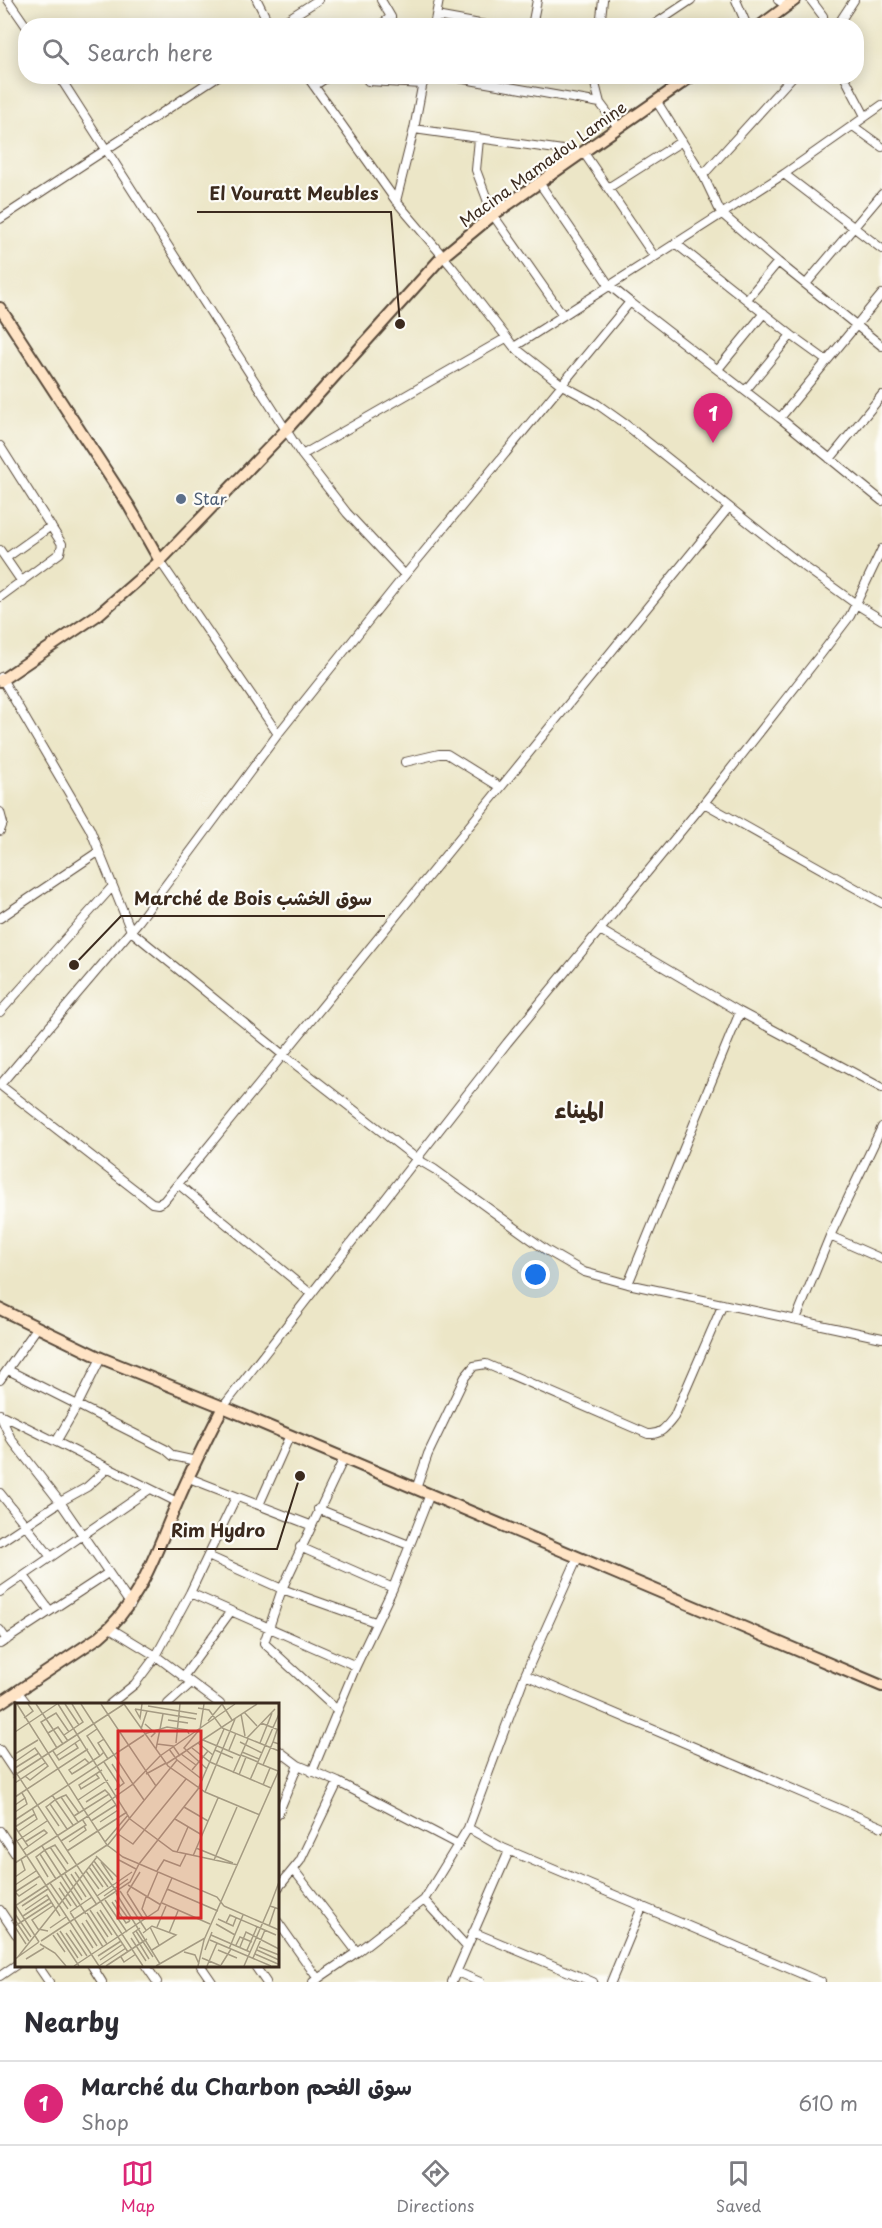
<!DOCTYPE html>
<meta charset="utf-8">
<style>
body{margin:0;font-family:"Playpen Sans","Playpen Sans Arabic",sans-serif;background:#f2f2f3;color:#2b2b33}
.you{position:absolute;left:536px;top:1275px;width:21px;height:21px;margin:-15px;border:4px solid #fff;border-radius:50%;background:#1a73e8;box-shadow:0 0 0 9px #1a73e833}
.badge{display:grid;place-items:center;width:39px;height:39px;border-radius:50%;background:#db2777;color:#fff;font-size:20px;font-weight:700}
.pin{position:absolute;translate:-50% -50px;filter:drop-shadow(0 2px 3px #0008)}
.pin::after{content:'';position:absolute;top:32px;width:21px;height:18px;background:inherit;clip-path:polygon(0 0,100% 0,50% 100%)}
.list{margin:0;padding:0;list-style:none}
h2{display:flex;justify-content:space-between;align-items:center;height:78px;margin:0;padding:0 24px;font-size:26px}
h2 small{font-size:20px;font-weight:400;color:#7c7c81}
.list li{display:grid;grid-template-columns:39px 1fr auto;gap:18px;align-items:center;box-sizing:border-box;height:84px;padding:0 24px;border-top:2px solid #e1e1e2}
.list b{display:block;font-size:22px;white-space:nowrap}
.list p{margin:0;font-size:20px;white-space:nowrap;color:#7c7c81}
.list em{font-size:20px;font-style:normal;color:#7c7c81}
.icon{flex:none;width:33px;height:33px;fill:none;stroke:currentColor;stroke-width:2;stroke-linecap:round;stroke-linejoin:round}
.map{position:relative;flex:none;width:882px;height:1982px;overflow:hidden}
.search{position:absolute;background:#fff;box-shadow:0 3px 15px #0003;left:18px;right:18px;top:18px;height:66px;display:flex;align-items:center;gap:15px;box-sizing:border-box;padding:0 21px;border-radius:24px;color:#7c7c81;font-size:22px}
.sheet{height:162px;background:#fff}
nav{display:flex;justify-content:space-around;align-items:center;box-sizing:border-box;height:84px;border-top:2px solid #e1e1e2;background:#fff;font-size:16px;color:#7c7c81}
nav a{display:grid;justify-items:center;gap:3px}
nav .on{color:#db2777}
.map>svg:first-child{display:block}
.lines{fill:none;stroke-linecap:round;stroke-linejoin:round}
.street-casing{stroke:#564637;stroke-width:10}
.secondary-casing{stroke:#564637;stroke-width:14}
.street{stroke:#fff;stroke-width:8}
.secondary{stroke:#ffe4c6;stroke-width:10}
.service-dot{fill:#5c6f8a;stroke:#fdfcf7;stroke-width:2}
.labels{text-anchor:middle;stroke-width:4.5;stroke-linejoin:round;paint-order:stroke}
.street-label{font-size:16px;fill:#3b2a1e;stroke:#fdfcf7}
.service-label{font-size:16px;fill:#4e5e75;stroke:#fdfcf7;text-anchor:start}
.district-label{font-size:22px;font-weight:bold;fill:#3b2a1e;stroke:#fdfcf7}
.inset-road{fill:none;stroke:#a59b83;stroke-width:1.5}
.view{fill:#d62828;fill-opacity:0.15;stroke:#d62828;stroke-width:3}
.inset-edge{fill:none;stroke:#3b2a1e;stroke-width:3}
.leader{fill:none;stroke:#3b2a1e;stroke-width:2}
.callout-dot{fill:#3b2a1e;stroke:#fdfcf7;stroke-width:2}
.callout-label{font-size:18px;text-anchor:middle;font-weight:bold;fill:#3b2a1e;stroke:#fdfcf7;stroke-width:4.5;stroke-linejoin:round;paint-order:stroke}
</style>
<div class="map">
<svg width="882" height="1982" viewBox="0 0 882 1982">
<rect width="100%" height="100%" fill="#fdfcf7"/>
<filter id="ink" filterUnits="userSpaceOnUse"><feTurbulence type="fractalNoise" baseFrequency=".0167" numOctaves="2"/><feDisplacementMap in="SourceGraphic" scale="12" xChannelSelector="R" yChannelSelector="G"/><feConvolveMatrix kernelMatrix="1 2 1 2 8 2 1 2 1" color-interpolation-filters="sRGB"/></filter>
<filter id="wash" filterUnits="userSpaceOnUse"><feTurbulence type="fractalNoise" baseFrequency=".008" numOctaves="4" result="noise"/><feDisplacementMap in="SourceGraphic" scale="24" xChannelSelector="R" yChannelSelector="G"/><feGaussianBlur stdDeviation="1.35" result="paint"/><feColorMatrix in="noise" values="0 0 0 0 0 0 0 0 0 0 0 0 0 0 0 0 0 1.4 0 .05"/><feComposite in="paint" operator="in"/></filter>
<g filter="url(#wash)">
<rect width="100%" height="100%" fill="#ece6c7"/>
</g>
<g filter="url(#ink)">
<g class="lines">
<g class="street-casing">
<path id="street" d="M8 0 26 26
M257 0 270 26
M736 0 747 26
M778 0 787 6
M811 0 823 16 824 26
M436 16 491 26
M277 26 318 0
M379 26 391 17 381 0
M434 26 439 0
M532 26 537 0
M600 26 603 0
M652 26 691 0
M837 26 854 0
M59 76 302 455 347 513 405 575
M307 76 396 201 452 267 514 347 562 385 597 404 625 424 798 562 856 604 882 620
M365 76 368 81 423 84
M447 76 600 103
M593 76 600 103 618 127
M793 76 703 175 721 213 778 262 882 346
M844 76 865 116
M314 86 329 76
M657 102 703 175
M853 126 882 147
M414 129 584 153 654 256
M479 139 476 170 493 215 563 315
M784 174 882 249
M608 188 682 141
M396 201 414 129 424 76
M0 219 218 76
M675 243 791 335 827 361
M806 284 882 194
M747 299 778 262
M630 302 780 418 882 501
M514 347 784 174 882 105
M718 369 764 313
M745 391 791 335
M780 418 882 294
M0 446 62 544 60 553 0 597
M302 455 506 338
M830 459 882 395
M0 550 22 582
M6 558 51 526
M160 561 278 734
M1 677 90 829 131 931 282 1054 417 1159 434 1169 546 1250 584 1272 628 1284 882 1338
M405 762 439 754H447L500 787
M704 803 882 903
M0 812 3 823 0 831
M0 918 98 852
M600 930 740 1012 882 1088
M0 1012 112 887
M0 1085 139 921 278 734 405 575 630 302 609 285 540 184
M0 1085 152 1203 158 1204 164 1201 729 507
M178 1184 310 1293
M830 1236 882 1259
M628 1284 740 1012
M796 1319 830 1236 882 1127
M8 1370 165 1449 173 1456 196 1461
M0 1380 37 1328
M223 1407 507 1043 704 803 821 654 850 616 882 549
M0 1414 177 1502
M0 1415 11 1439 60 1502 131 1605
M56 1442 78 1404 101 1358
M189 1478 310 1525
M416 1489 428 1454 465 1377 474 1366 486 1364 648 1434C661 1435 666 1427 674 1417L723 1304
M0 1493 51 1557
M259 1505 290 1435
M318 1509 409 1545
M0 1542 60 1502 87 1487 108 1468
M300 1547 393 1588
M208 1556 282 1589 375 1622
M24 1576 50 1611
M0 1592 150 1489
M190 1593 356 1666
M110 1628 156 1656 220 1704
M0 1630 7 1640
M0 1644 108 1573
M525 1675 882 1827
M183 1677 231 1611
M18 1692 27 1704
M110 1704 135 1684 156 1656 190 1593 236 1497
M168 1704 191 1683
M337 1710 264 1643 282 1589 344 1458
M0 1750 16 1774
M278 1750 298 1765 338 1782 459 1845
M312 1772 356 1666 393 1588 430 1494
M278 1814 298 1765
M468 1828 503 1848 821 1982
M0 1831 16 1855
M294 1870 357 1952
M278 1888 300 1861 338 1782
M424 1900 467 1947
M0 1910 16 1934
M278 1922 318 1979
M473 1932 593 1982
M38 1966 49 1982
M92 1966 102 1982
M146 1966 157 1982
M201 1966 212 1982
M255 1966 266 1982
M457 1972 480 1982
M0 1976 16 1965
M313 1982 357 1952 424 1900 468 1828 525 1675 578 1557
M452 1982 509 1851
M611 1982 642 1907"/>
</g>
<g class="secondary-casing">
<path id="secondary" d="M760 26 795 0
M0 308 129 506 160 561
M0 681 99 614 160 561 287 429 442 257 493 215 692 76
M0 1309 101 1358 223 1407 882 1686
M0 1703 99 1637C141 1603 156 1551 177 1503 191 1470 207 1438 223 1407"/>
</g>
<use href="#street" class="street"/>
<use href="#secondary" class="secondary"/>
</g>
</g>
<circle class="service-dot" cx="181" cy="499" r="6"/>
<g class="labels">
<g class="street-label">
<text transform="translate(543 164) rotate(-36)" y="6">Macina Mamadou Lamine</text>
</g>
<g class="service-label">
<text x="193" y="505">Star</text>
</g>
<g class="district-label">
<text x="579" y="1118">الميناء</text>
</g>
</g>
<g transform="translate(15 1703)">
<rect width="264" height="264" fill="#ece6c7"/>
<path class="inset-road" d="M21 1 48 41M43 1 115 116 158 148 223 162M50 1 64 22M66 1 118 81 73 113 92 142 108 154 202 194 209 203M86 1 141 83M109 1 153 63 190 89 245 112M189 1 185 26 169 45 192 66M207 1 217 17M133 3 182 11M183 5 194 7 207 25 264 48M120 6 181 16M120 6 125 15 127 1M229 9 242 23M226 11 230 33M9 15 18 8 13 1M153 17 173 20M193 18 207 1M246 20 264 27M130 21 140 30 136 34M82 26 72 33 85 53M126 26 132 8M262 27 258 39 264 41M0 29 42 1M33 30 43 24 53 38M129 31 152 24 172 27 174 31M49 32 68 19 57 1M232 35 260 6M89 36 83 40 93 56M188 37 226 53M225 39 247 50M161 40 165 1M183 40 198 52M245 40 257 10M142 41 158 43 165 53M42 45 26 19 41 10 54 29M177 45 195 59 256 85M141 46 148 11M200 47 218 55M214 47 221 30M38 48 44 57 63 45 60 40M227 49 244 56M0 51 23 37M166 51 181 62M226 52 243 59M41 53 66 36M162 57 188 77M1 58 20 45 33 63 15 77 10 73M89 59 105 83M74 60 70 56 54 67 57 71 65 66 85 53 89 49M243 60 263 68M97 61 109 80 100 87M151 61 242 1M248 62 258 39M0 65 24 50M177 67 193 48M0 68 128 263M218 70 233 36M81 71 84 75 66 86 64 82 87 67M131 71 151 60M0 72 109 1M224 72 231 54M235 77 264 11M0 80 30 60M248 82 255 65M190 89 220 16M37 92 58 122M0 94 73 46M46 94 51 92 64 110M63 97 93 77M129 97 118 81 145 53 220 1M71 99 90 87 94 91M35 101 31 104 44 123M0 102 10 95 7 90M169 104 193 118M0 109 12 101 10 95M59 113 94 91 101 102 76 118M160 116 187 132M0 117 129 32M85 119 103 107 101 102M0 124 20 111M0 124 13 143M52 126 35 101 40 97 46 94 63 119M3 129 22 116 17 105M103 131 118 141 171 76M0 135 84 263M2 138 32 118M46 138 71 122 67 116M54 139 71 127 69 123M90 139 113 112M27 143 71 211M92 143 162 57 154 46M35 144 52 169M181 145 218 160M8 147 32 130 29 127 10 139M52 148 112 109M162 149 173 124M25 151 41 176M81 153 102 174M178 153 203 95M104 157 121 166M199 157 222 104M79 158 102 189M86 159 98 177M0 160 73 113 2 1M77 161 93 184M74 164 88 184M71 168 84 186M142 168 149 157 165 163 171 151M60 169 82 202M50 171 67 197M56 171 71 194M0 174 10 167 6 156M33 174 21 154 30 147 40 142 53 161M45 179 62 204M35 180 53 206M0 182 21 168M113 182 146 202M44 185 56 203M152 186 203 208M105 188 131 227M0 189 25 173M0 189 4 193 22 181M101 190 145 261M112 190 129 217M112 190 125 169M82 193 117 169M89 193 113 176M131 194 127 206 132 214M132 195 143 169M90 197 112 229M100 197 115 218M97 199 111 220 115 218M147 200 195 221M0 203 92 142M1 203 24 239M7 203 33 186M209 203 264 227M255 203 264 179M10 207 32 192 45 213M75 207 93 234M85 207 113 249M55 209 78 245M55 209 77 194M82 209 97 232M72 210 92 241M0 211 16 234M8 213 34 196M203 216 218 223 221 215M0 217 14 238M71 217 88 244M67 220 82 243M211 220 215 212 261 232M201 221 220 232M0 223 37 199M254 223 260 205M0 224 11 241M135 224 144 242M142 224 151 203M35 225 51 214M125 225 118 230 134 256M55 227 72 253M33 228 23 226 17 217 39 202M45 228 63 255M121 228 138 254M42 230 64 263M51 230 67 253M128 230 137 223 161 232 137 247M154 230 163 208M38 232 50 249M196 232 235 249M116 235 131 258M195 237 256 263M26 238 115 179 124 161 183 86 209 26M25 241 40 250 51 263M221 242 225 234 237 239M225 244 231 229 264 246M244 244 264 252M214 246 228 212M190 247 197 229M203 247 222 255M232 247 242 224M242 247 264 257M169 249 180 252 184 261M240 251 263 261M83 253 106 238M106 254 109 259 121 251M2 255 82 154M187 255 206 263M238 255 250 227M0 256 24 239M11 256 29 245M85 257 108 241M206 262 216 246M59 263 143 207 157 175M84 263 111 245M91 263 132 236M141 263 190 235M183 263 189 237 264 67M192 263 202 240M229 263 255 203 264 206"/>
<path class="view" d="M103 28H186V215H103Z"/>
<rect width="264" height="264" class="inset-edge"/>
</g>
<path class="leader" d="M400 324L391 212H197M74 965L121 916H385M300 1476L277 1549H158"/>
<g class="callout-dot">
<circle cx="400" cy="324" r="6"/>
<circle cx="74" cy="965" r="6"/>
<circle cx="300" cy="1476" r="6"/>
</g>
<g class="callout-label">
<text x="294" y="200">El Vouratt Meubles</text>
<text x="253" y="905">Marché de Bois سوق الخشب</text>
<text x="218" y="1537">Rim Hydro</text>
</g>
</svg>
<div class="you"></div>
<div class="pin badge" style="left:713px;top:443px">1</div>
<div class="search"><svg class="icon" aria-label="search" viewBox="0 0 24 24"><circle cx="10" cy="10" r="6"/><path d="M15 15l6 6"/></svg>Search here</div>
</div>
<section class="sheet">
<h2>Nearby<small></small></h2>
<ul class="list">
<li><span class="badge">1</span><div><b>Marché du Charbon سوق الفحم</b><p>Shop</p></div><em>610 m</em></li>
</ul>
</section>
<nav>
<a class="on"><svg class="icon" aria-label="map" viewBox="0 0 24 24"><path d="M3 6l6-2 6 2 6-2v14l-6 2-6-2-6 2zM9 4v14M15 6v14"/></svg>Map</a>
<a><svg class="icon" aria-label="directions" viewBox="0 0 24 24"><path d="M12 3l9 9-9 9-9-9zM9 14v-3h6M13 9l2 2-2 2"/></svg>Directions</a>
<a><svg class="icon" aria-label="saved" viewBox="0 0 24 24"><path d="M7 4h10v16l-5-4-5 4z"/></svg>Saved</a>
</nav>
